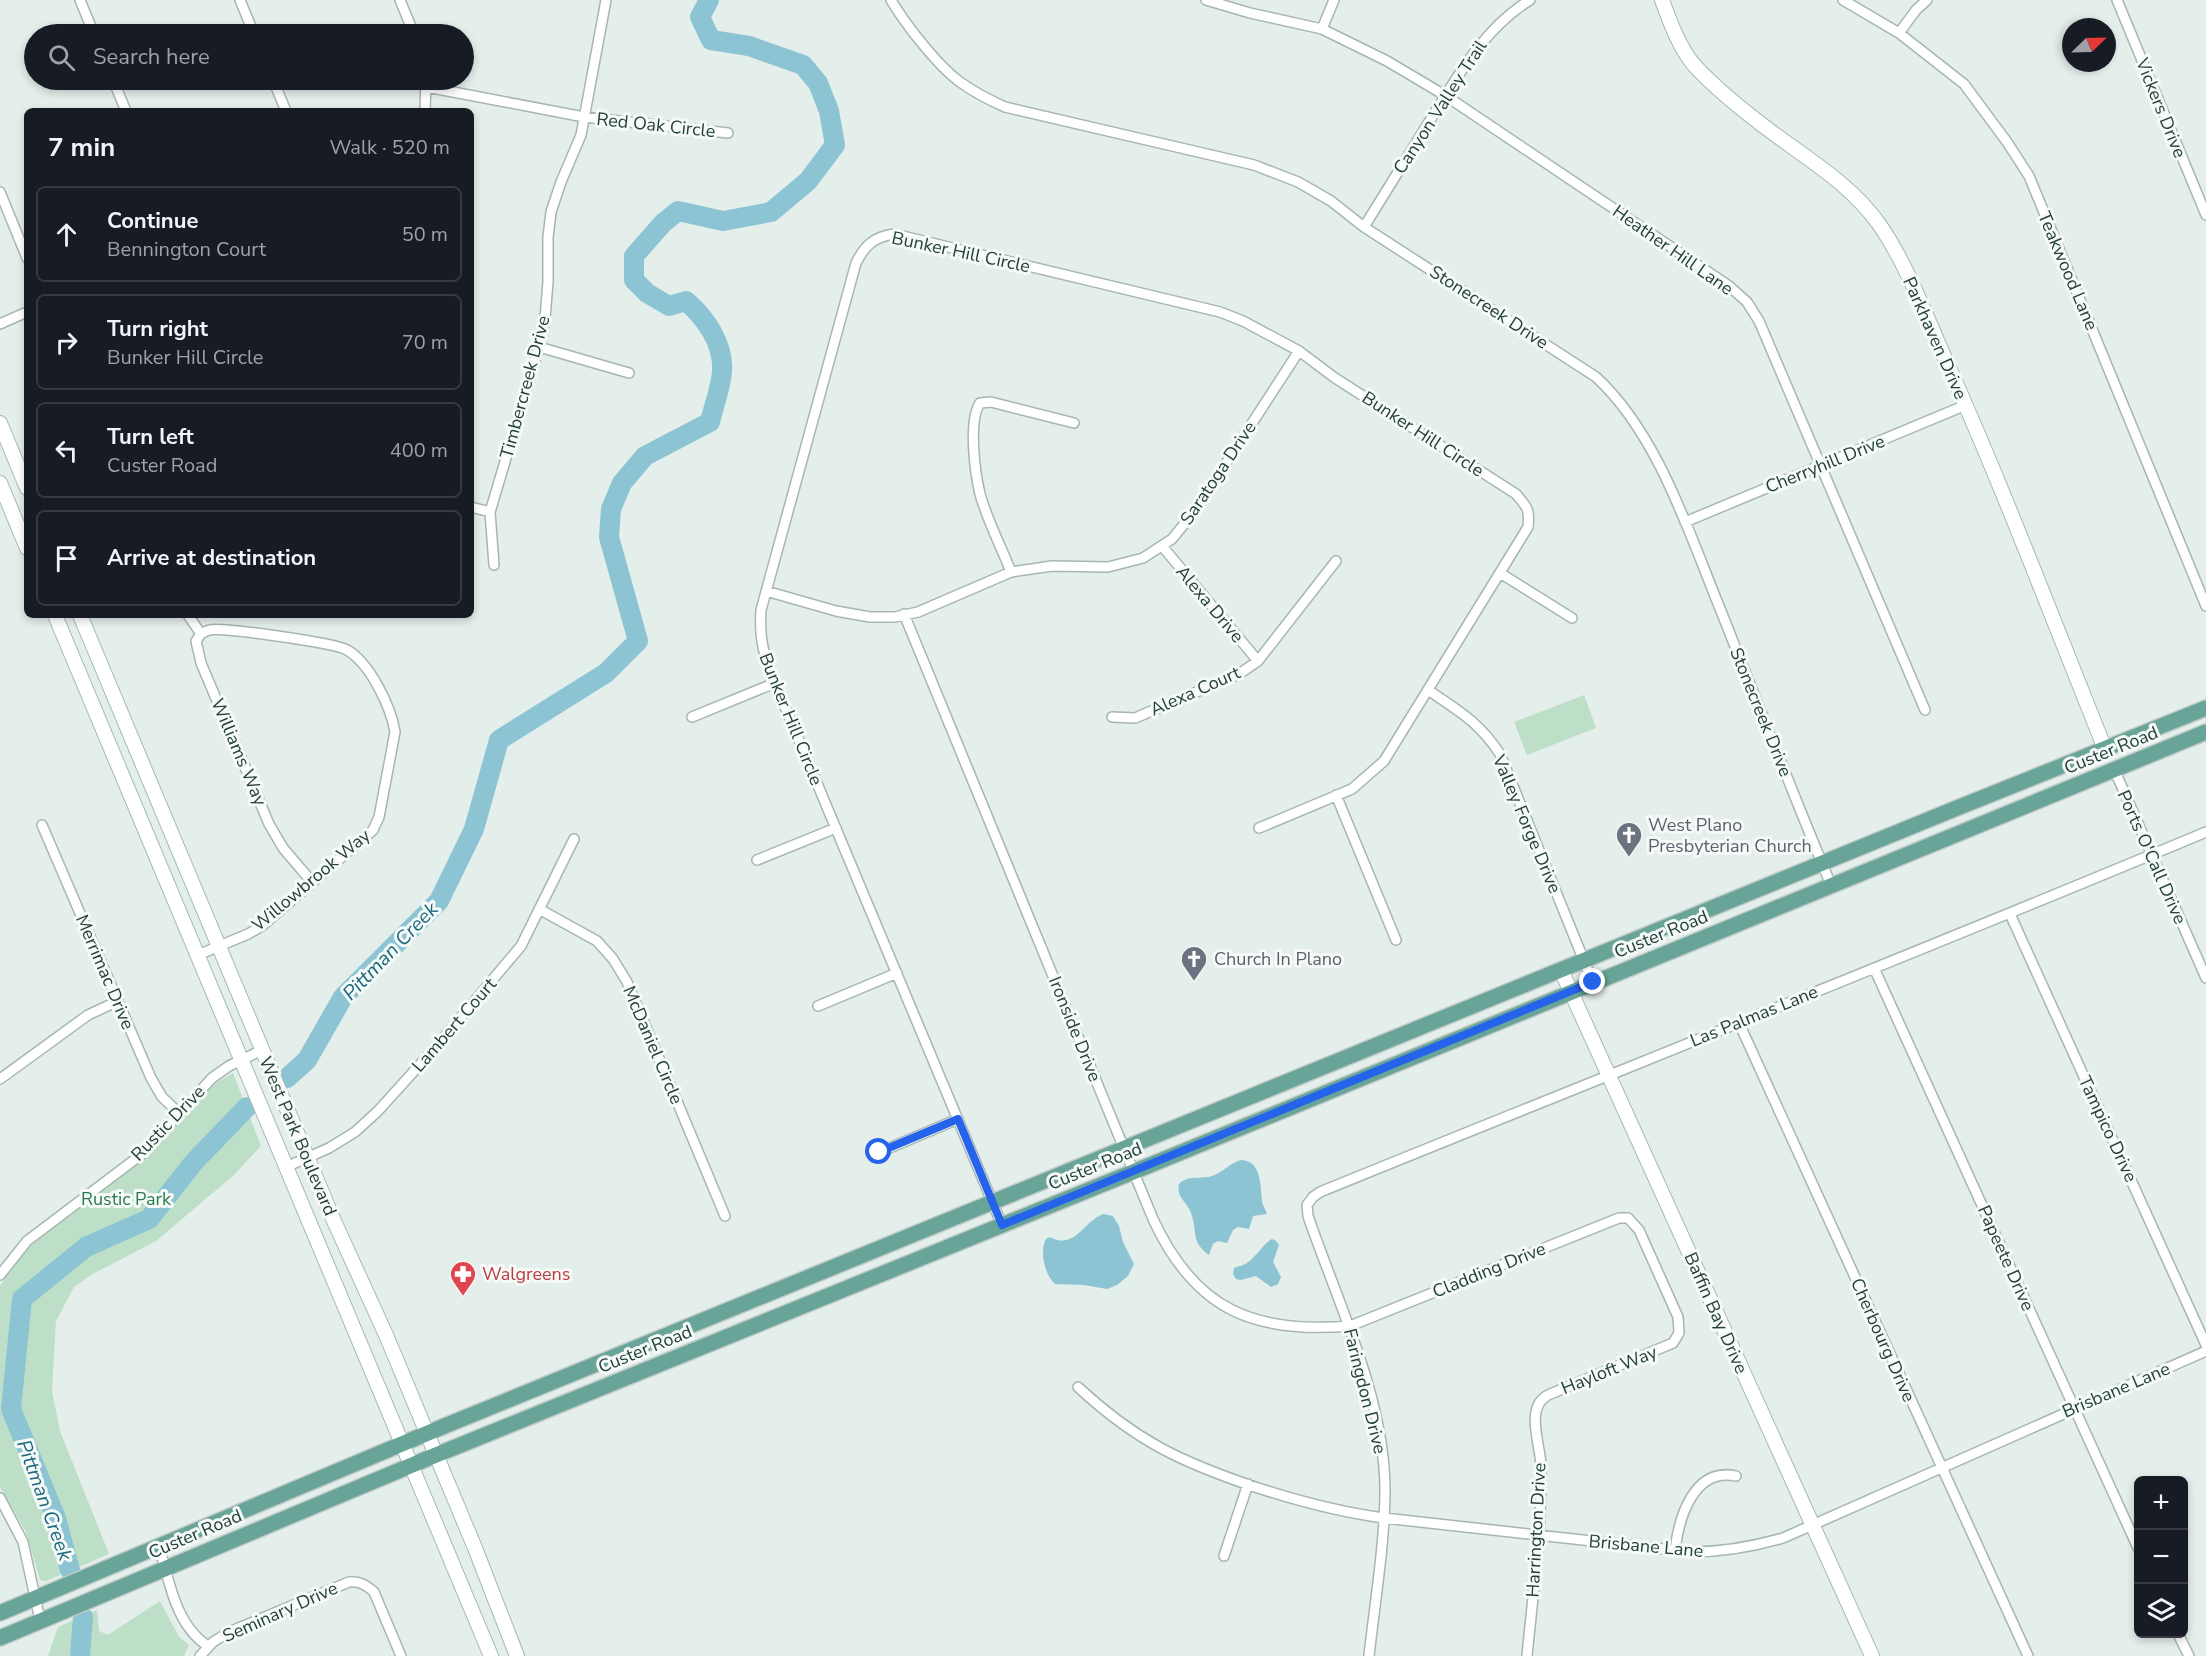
<!DOCTYPE html>
<meta charset="utf-8">
<style>
body{margin:0;font-family:"Nunito Sans",sans-serif;background:#242831;color:#f1f3f6}
.controls{position:absolute;right:18px;bottom:18px;display:grid;overflow:hidden;border-radius:9px;box-shadow:0 3px 9px #0003}
.controls button{width:54px;height:54px;display:grid;place-items:center;padding:0;border:0;border-bottom:2px solid #363941;background:#171b24;color:#f1f3f6;font:30px sans-serif}
.compass{position:absolute;left:2062px;top:18px;width:54px;height:54px;border-radius:50%;background:#171b24;box-shadow:0 3px 9px #0003;rotate:67deg}
.stop{position:absolute;width:18px;height:18px;margin:-14px;border:4px solid #2563eb;border-radius:50%;background:#fff}
.stop.end{background:#2563eb;border-color:#fff;box-shadow:0 2px 6px #0008}
.list{margin:0;padding:0;list-style:none}
h2{display:flex;justify-content:space-between;align-items:center;height:78px;margin:0;padding:0 24px;font-size:26px}
h2 small{font-size:20px;font-weight:400;color:#9ea1a6}
.list li{display:grid;grid-template-columns:39px 1fr auto;gap:18px;align-items:center;box-sizing:border-box;height:96px;margin:0 12px 12px;padding:0 12px;border:2px solid #363941;border-radius:9px}
.list b{display:block;font-size:22px;white-space:nowrap}
.list p{margin:0;font-size:20px;white-space:nowrap;color:#9ea1a6}
.list em{font-size:20px;font-style:normal;color:#9ea1a6}
.icon{flex:none;width:33px;height:33px;fill:none;stroke:currentColor;stroke-width:2;stroke-linecap:round;stroke-linejoin:round}
.map{position:relative;flex:none;width:2206px;height:1656px;overflow:hidden}
.search{position:absolute;background:#171b24;box-shadow:0 3px 9px #0003;left:24px;top:24px;width:450px;height:66px;display:flex;align-items:center;gap:15px;box-sizing:border-box;padding:0 21px;border-radius:33px;color:#9ea1a6;font-size:22px}
.panel{position:absolute;background:#171b24;box-shadow:0 3px 9px #0003;left:24px;top:108px;width:450px;height:510px;border-radius:9px}
.map>svg:first-child{display:block}
.green{fill:#bddfc8}
.water{fill:#8cc4d3}
.lines{fill:none;stroke-linecap:round;stroke-linejoin:round}
.river{stroke:#8cc4d3;stroke-width:20}
.street-casing{stroke:#a6b6b2;stroke-width:12}
.secondary-casing{stroke:#a2bab3;stroke-width:16}
.primary-casing{stroke:#c1cac8;stroke-width:18}
.street{stroke:#fff;stroke-width:9}
.secondary{stroke:#fff;stroke-width:14}
.primary{stroke:#68a498;stroke-width:15}
.route{stroke:#2563eb;stroke-width:8}
.labels{text-anchor:middle;stroke-width:6;stroke-linejoin:round;paint-order:stroke}
.street-label{font-size:18px;fill:#23403a;stroke:#f5faf8}
.worship-label{font-size:18px;fill:#5b616d;stroke:#f5faf8;text-anchor:start}
.park-label{font-size:18px;fill:#2c784d;stroke:#f5faf8}
.health-label{font-size:18px;fill:#be3a42;stroke:#f5faf8;text-anchor:start}
.water-label{font-size:20px;font-style:italic;fill:#1b687d;stroke:#f5faf8}
</style>
<div class="map">
<svg width="2206" height="1656" viewBox="0 0 2206 1656">
<rect width="100%" height="100%" fill="#e4eeea"/>
<path class="green" d="M1584 695 1596 728 1527 755 1514 722Z
M233 1073 261 1146 233 1176 156 1241 91 1275 74 1287 56 1321 52 1391 60 1431 109 1554 46 1581 40 1580 26 1532 0 1487V1286L17 1259 29 1247 146 1158 213 1085Z
M160 1601 179 1637 189 1645 184 1656H48L58 1627 97 1610 99 1631 108 1635Z"/>
<path class="water" d="M1241 1160C1262 1161 1260 1185 1262 1200 1262 1205 1266 1210 1267 1214L1253 1216 1249 1229 1238 1227 1233 1230 1227 1243 1218 1241 1213 1244 1209 1255C1190 1241 1198 1232 1191 1213 1187 1201 1176 1198 1179 1184 1189 1174 1200 1180 1212 1176 1222 1173 1230 1163 1241 1160Z
M1104 1214 1113 1216 1119 1226 1123 1242 1134 1264 1128 1276 1117 1285 1107 1289 1084 1285 1055 1284C1045 1275 1039 1252 1046 1239L1050 1237C1075 1251 1084 1220 1104 1214Z
M1272 1239 1276 1241 1279 1245 1273 1262 1281 1277 1278 1284 1271 1287 1256 1276 1241 1280 1236 1279 1233 1274 1234 1268C1238 1266 1243 1266 1247 1263 1256 1257 1264 1243 1272 1239Z"/>
<g class="lines">
<path class="river" d="M287 1078 307 1060 343 997 439 901 474 829 499 740 606 673 638 641 609 537 611 509 622 483 645 456 710 422C714 405 721 387 722 371 724 344 705 317 686 301L669 306 647 293 634 280V256L663 223 678 211 723 221 771 212 808 181 835 145 829 111 818 83 803 65 749 46 711 40 700 17 709 0
M70 1570 56 1518 11 1409 22 1299 86 1247 149 1219 194 1162 247 1107
M80 1656 83 1617"/>
<g class="street-casing">
<path id="street" d="M80 0 94 34
M240 0 254 34
M400 0 414 34
M891 0C905 24 938 66 960 82 974 92 989 100 1005 107L1254 165 1298 182 1331 201 1364 227 1596 377C1658 434 1689 533 1721 611 1757 702 1793 794 1831 885
M1206 0 1250 13 1322 29 1387 61 1446 96 1729 286 1747 302 1759 321 1925 710
M1843 0 1899 33 1964 84 2007 142 2029 176 2206 606
M2117 0 2206 215
M1322 29 1334 0
M1899 33 1916 10 1927 0
M113 80 126 111
M273 80 286 111
M427 87 584 117 728 133
M425 111 426 80
M0 192 27 258
M1364 227C1386 192 1407 157 1429 122 1457 77 1484 28 1530 0
M0 324 27 312
M539 347 629 373
M471 507 490 512
M1685 522 1966 405
M1162 546 1258 661
M494 565 490 512 539 347 545 318 548 282V237L551 212 561 182 581 135 606 0
M1011 572C1001 546 987 520 980 494 975 473 968 421 980 403L991 402 1074 423
M1500 573 1572 618
M766 591 836 611 870 617H895L918 612 1011 572 1052 566 1108 567 1143 558 1172 539 1195 511 1299 351
M904 614 1153 1219C1195 1310 1254 1334 1350 1326L1619 1218H1628L1639 1230 1678 1317 1679 1333 1673 1343 1548 1395C1524 1408 1541 1445 1541 1467 1542 1530 1533 1593 1527 1656
M188 615 201 634
M201 634 196 641 201 663 269 824 283 848 312 882
M1428 690C1459 711 1479 722 1500 754L1593 983
M692 717 775 683
M1112 717 1135 718 1239 674 1258 661 1336 561
M2114 769 2206 978
M1336 795 1396 940
M42 825 151 1078 162 1097 179 1113
M757 860 836 828
M539 909 597 941 613 959 627 982 725 1216
M2010 914 2206 1345
M198 955 248 934 262 926 373 830 379 817 395 732C391 707 370 663 347 650 336 643 222 627 210 630 207 630 203 633 201 634
M1874 968 2138 1548
M818 1006 897 973
M1739 1023 2028 1656
M0 1079 88 1015 118 1001
M880 1152 958 1119
M286 1167 329 1148 355 1132 378 1111 434 1049 521 946 574 839
M1002 1225 775 683C764 655 759 641 761 610L856 263C865 245 874 237 894 234L1220 312 1243 321 1299 351 1335 378 1516 494C1527 507 1530 509 1528 527L1384 761 1352 789 1259 828
M0 1275 27 1241 142 1154 212 1078 229 1066 262 1050
M1078 1387C1136 1441 1181 1462 1255 1487 1298 1501 1339 1512 1384 1518L1691 1552C1723 1552 1752 1547 1783 1538L2206 1351
M0 1498 23 1542 40 1620
M159 1546C169 1581 176 1626 208 1646
M1675 1550C1679 1517 1694 1467 1736 1476
M1224 1556 1248 1484
M2178 1634 2189 1656
M200 1656 213 1642 229 1632 349 1582C360 1581 366 1585 374 1592L401 1656
M1369 1656C1375 1601 1385 1543 1385 1488 1384 1396 1337 1301 1308 1216L1307 1205 1313 1197 1320 1192C1615 1072 1912 955 2206 832"/>
</g>
<g class="secondary-casing">
<path id="secondary" d="M1662 0C1670 22 1679 47 1694 65 1717 90 1746 113 1773 133 1811 161 1851 185 1879 224 1908 266 1926 317 1947 363 2004 490 2053 620 2105 749
M0 423 27 488
M0 483 27 548
M55 615 491 1656
M80 615 334 1221 386 1335 475 1548 517 1656
M1561 970 1872 1656"/>
</g>
<g class="primary-casing">
<path id="primary" d="M0 1613 447 1425 1957 808 2206 708
M0 1638 436 1455 1133 1172 2206 732"/>
</g>
<use href="#street" class="street"/>
<use href="#secondary" class="secondary"/>
<use href="#primary" class="primary"/>
</g>
<g class="lines">
<path class="route" d="M879 1152 958 1119 1002 1225 1593 982"/>
</g>
<defs>
<g id="church-pin" transform="scale(1.35)"><path d="M0 17L-7.5 6A9.5 9.5 0 1 1 7.5 6Z" fill="#6b7280" stroke="#f5faf8"/><path d="M-1.2-6h2.4v3.5h3.3v2.4h-3.3V6h-2.4V-.1h-3.3v-2.4h3.3Z" fill="#fff"/></g>
<g id="pharmacy-pin" transform="scale(1.35)"><path d="M0 17L-7.5 6A9.5 9.5 0 1 1 7.5 6Z" fill="#e0444e" stroke="#f5faf8"/><path d="M-2-6h4v4h4v4h-4v4h-4v-4h-4v-4h4Z" fill="#fff"/></g>
</defs>
<g fill-rule="evenodd">
<use href="#church-pin" x="1629" y="835"/>
<use href="#church-pin" x="1194" y="959"/>
<use href="#pharmacy-pin" x="463" y="1274"/>
</g>
<g class="labels">
<g class="street-label">
<text transform="translate(1440 107) rotate(-57)" y="6">Canyon Valley Trail</text>
<text transform="translate(2161 108) rotate(68)" y="6">Vickers Drive</text>
<text transform="translate(656 125) rotate(6)" y="6">Red Oak Circle</text>
<text transform="translate(1673 250) rotate(35)" y="6">Heather Hill Lane</text>
<text transform="translate(961 252) rotate(12)" y="6">Bunker Hill Circle</text>
<text transform="translate(2068 271) rotate(67)" y="6">Teakwood Lane</text>
<text transform="translate(1489 307) rotate(33)" y="6">Stonecreek Drive</text>
<text transform="translate(1935 338) rotate(66)" y="6">Parkhaven Drive</text>
<text transform="translate(525 387) rotate(-75)" y="6">Timbercreek Drive</text>
<text transform="translate(1423 434) rotate(33)" y="6">Bunker Hill Circle</text>
<text transform="translate(1825 464) rotate(-22)" y="6">Cherryhill Drive</text>
<text transform="translate(1218 473) rotate(-56)" y="6">Saratoga Drive</text>
<text transform="translate(1210 604) rotate(50)" y="6">Alexa Drive</text>
<text transform="translate(1195 691) rotate(-24)" y="6">Alexa Court</text>
<text transform="translate(1761 712) rotate(68)" y="6">Stonecreek Drive</text>
<text transform="translate(791 719) rotate(68)" y="6">Bunker Hill Circle</text>
<text transform="translate(2111 750) rotate(-22)" y="6">Custer Road</text>
<text transform="translate(239 752) rotate(67)" y="6">Williams Way</text>
<text transform="translate(1527 824) rotate(67)" y="6">Valley Forge Drive</text>
<text transform="translate(2152 857) rotate(66)" y="6">Ports O'Call Drive</text>
<text transform="translate(311 880) rotate(-40)" y="6">Willowbrook Way</text>
<text transform="translate(1661 934) rotate(-22)" y="6">Custer Road</text>
<text transform="translate(105 972) rotate(67)" y="6">Merrimac Drive</text>
<text transform="translate(1754 1016) rotate(-22)" y="6">Las Palmas Lane</text>
<text transform="translate(454 1025) rotate(-49)" y="6">Lambert Court</text>
<text transform="translate(1075 1029) rotate(68)" y="6">Ironside Drive</text>
<text transform="translate(653 1045) rotate(67)" y="6">McDaniel Circle</text>
<text transform="translate(168 1123) rotate(-46)" y="6">Rustic Drive</text>
<text transform="translate(2108 1129) rotate(65)" y="6">Tampico Drive</text>
<text transform="translate(298 1136) rotate(67)" y="6">West Park Boulevard</text>
<text transform="translate(1095 1166) rotate(-22)" y="6">Custer Road</text>
<text transform="translate(2006 1258) rotate(66)" y="6">Papeete Drive</text>
<text transform="translate(1489 1270) rotate(-22)" y="6">Cladding Drive</text>
<text transform="translate(1716 1313) rotate(66)" y="6">Baffin Bay Drive</text>
<text transform="translate(1883 1340) rotate(66)" y="6">Cherbourg Drive</text>
<text transform="translate(645 1349) rotate(-22)" y="6">Custer Road</text>
<text transform="translate(1609 1370) rotate(-22)" y="6">Hayloft Way</text>
<text transform="translate(2116 1390) rotate(-23)" y="6">Brisbane Lane</text>
<text transform="translate(1365 1391) rotate(76)" y="6">Faringdon Drive</text>
<text transform="translate(1536 1530) rotate(-87)" y="6">Harrington Drive</text>
<text transform="translate(195 1534) rotate(-23)" y="6">Custer Road</text>
<text transform="translate(1646 1546) rotate(5)" y="6">Brisbane Lane</text>
<text transform="translate(280 1612) rotate(-24)" y="6">Seminary Drive</text>
</g>
<g class="worship-label">
<text x="1648" y="831">West Plano<tspan x="1648" dy="21">Presbyterian Church</tspan></text>
<text x="1214" y="965">Church In Plano</text>
</g>
<g class="park-label">
<text x="126" y="1205">Rustic Park</text>
</g>
<g class="health-label">
<text x="482" y="1280">Walgreens</text>
</g>
<g class="water-label">
<text transform="translate(390 951) rotate(-46)" y="7">Pittman Creek</text>
<text transform="translate(45 1500) rotate(70)" y="7">Pittman Creek</text>
</g>
</g>
</svg>
<div class="controls">
<button>+</button>
<button>−</button>
<button><svg class="icon" aria-label="layers" viewBox="0 0 24 24"><path d="M12 4l9 5-9 5-9-5zM3 14l9 5 9-5"/></svg></button>
</div>
<svg class="compass" viewBox="-18 -18 36 36"><path d="M0-13l5 13h-10z" fill="#e53935"/><path d="M0 13l5-13h-10z" fill="#9ea1a6"/></svg>
<div class="stop" style="left:879px;top:1152px"></div>
<div class="stop end" style="left:1593px;top:982px"></div>
<div class="search"><svg class="icon" aria-label="search" viewBox="0 0 24 24"><circle cx="10" cy="10" r="6"/><path d="M15 15l6 6"/></svg>Search here</div>
<section class="panel">
<h2>7 min<small>Walk · 520 m</small></h2>
<ul class="list">
<li><svg class="icon" aria-label="ahead" viewBox="0 0 24 24"><path d="M12 20V5M6 11l6-6 6 6"/></svg><div><b>Continue</b><p>Bennington Court</p></div><em>50 m</em></li>
<li><svg class="icon" aria-label="right" viewBox="0 0 24 24"><path d="M7 20v-9h11M14 6l5 5-5 5"/></svg><div><b>Turn right</b><p>Bunker Hill Circle</p></div><em>70 m</em></li>
<li><svg class="icon" aria-label="left" viewBox="0 0 24 24"><path d="M17 20v-9H6M10 6l-5 5 5 5"/></svg><div><b>Turn left</b><p>Custer Road</p></div><em>400 m</em></li>
<li><svg class="icon" aria-label="arrive" viewBox="0 0 24 24"><path d="M6 21V4h12l-3 4 3 4H6"/></svg><div><b>Arrive at destination</b></div></li>
</ul>
</section>
</div>
